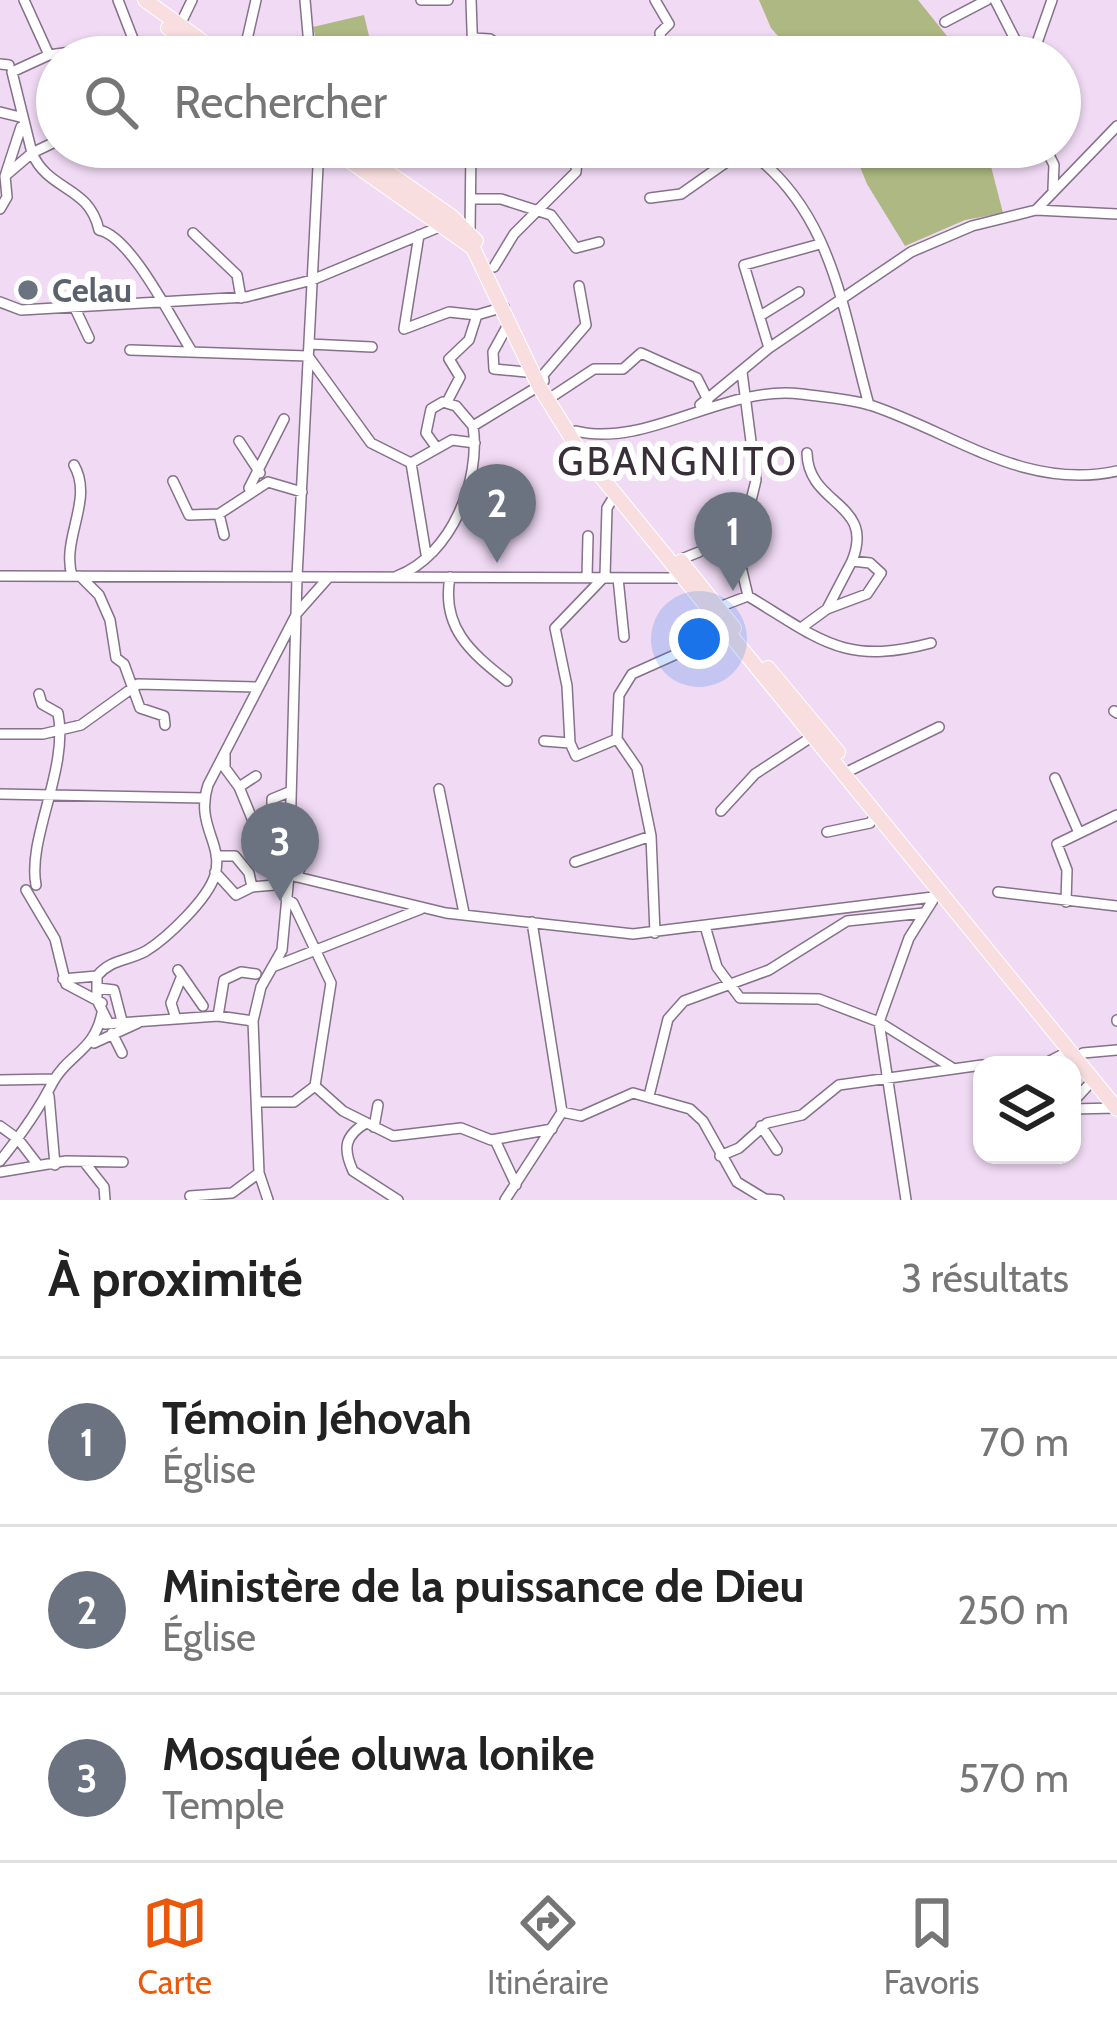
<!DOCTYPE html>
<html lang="fr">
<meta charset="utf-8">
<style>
body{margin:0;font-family:Cabin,sans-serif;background:#f2f2f2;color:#222}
.controls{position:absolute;right:36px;bottom:36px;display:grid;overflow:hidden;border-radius:24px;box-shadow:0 3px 9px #0004}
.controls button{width:108px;height:108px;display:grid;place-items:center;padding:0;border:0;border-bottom:3px solid #e0e0e0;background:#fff;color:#222;font:60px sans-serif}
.you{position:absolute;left:699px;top:639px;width:42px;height:42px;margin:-30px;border:9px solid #fff;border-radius:50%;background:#1a73e8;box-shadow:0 0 0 18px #1a73e833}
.badge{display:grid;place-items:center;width:78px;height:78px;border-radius:50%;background:#ea580c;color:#fff;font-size:39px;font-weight:700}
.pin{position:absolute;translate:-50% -99px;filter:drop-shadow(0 3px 6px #0008)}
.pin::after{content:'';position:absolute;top:63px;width:42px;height:36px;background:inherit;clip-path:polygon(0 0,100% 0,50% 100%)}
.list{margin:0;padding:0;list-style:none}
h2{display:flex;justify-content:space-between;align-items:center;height:156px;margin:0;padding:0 48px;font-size:51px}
h2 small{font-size:39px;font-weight:400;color:#767676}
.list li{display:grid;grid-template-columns:78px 1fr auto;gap:36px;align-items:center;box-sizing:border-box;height:168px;padding:0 48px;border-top:3px solid #e0e0e0}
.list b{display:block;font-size:45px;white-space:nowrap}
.list p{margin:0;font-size:39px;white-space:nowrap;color:#767676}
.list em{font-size:39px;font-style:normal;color:#767676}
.icon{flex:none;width:66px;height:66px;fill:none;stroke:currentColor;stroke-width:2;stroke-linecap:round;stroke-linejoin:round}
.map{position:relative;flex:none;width:1117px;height:1200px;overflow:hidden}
.search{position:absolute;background:#fff;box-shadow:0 3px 9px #0004;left:36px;right:36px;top:36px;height:132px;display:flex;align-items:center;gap:30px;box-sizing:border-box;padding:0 42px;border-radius:66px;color:#767676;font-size:45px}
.sheet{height:660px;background:#fff}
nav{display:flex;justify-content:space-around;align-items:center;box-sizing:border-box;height:168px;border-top:3px solid #e0e0e0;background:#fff;font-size:33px;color:#767676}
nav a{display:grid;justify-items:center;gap:6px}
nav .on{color:#ea580c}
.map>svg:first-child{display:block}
.green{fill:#adb882}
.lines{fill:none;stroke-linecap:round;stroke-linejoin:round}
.minor-casing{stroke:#857189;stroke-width:12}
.major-casing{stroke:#fff;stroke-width:16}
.minor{stroke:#fff;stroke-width:9}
.major{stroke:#f8dedf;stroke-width:14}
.worship-dot{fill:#6b7280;stroke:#fff;stroke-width:4.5}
.labels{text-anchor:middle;stroke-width:12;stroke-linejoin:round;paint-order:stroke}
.worship-label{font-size:33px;font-weight:bold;fill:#5b616d;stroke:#fff;text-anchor:start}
.quarter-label{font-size:39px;letter-spacing:3px;fill:#382f39;stroke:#fff}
</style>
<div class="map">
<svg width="1117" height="1200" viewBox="0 0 1117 1200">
<rect width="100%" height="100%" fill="#f0daf4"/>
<path class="green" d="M759 0H918L947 36 955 57H796L771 28Z
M364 15 374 57H320L313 27Z
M852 147H986L1003 213 965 220 905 246 867 184Z"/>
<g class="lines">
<g class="minor-casing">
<path id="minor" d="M24 0 49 55
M118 0 140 57
M305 0 310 57
M421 0H448
M471 0 473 57
M655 0 669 24 660 33 663 57
M995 0 1024 57
M945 22 987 0
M180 25 192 0
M473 38 490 39 517 57
M243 57 256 0
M1032 57 1052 0
M0 64 9 65
M0 112 20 117
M57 141 32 153 12 72 49 55 78 51 82 57
M743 147C832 207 842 308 869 405
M1045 147 1054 165 1053 189
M6 173 21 127
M650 198 681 194 745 149
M471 199H501L551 215 576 248 599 242
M0 209 7 197 5 176 32 153C49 192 89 185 99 230 131 236 173 322 191 350
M1036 210 1117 214
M470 232 471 147
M193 233 237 275 241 298
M419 235 404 329 449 312 477 315 504 307
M494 267 514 234 576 172 577 158 596 147
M0 302 21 310 246 297 312 280 444 225
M73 304 89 338
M760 316 799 292
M509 323 493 352 494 369 526 372
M309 344 372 347
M769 348 744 265 820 244
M130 350 308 356 371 443 411 463 426 554
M742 372 756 480 738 554 748 596C821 640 844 666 931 643
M544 381 543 375 586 325 579 286
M553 396 594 369H623L641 353 697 378 708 400
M448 400 460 377 449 359 469 340 477 315
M700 405 769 348 911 252 972 226 1036 210 1117 126
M576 431C646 449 726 384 801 394 824 397 851 399 873 406 955 434 1026 491 1117 471
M239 441 260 473
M436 447 426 433 431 409 443 402 456 406 473 426 539 386
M807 453C808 506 876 502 852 561
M411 463 452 440 475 443
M173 481 189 515 219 514
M249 488 284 419
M726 510 747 512
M224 535 219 514 268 482 302 492
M679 560 699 552
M0 576 683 578
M72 576C61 538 94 500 74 465
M80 576 99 595 110 620 116 658 124 664 140 708 164 716 165 725
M397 576C452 555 481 480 473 426
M450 577C441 627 470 652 507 681
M587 577 588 536
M618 578 624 637
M719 607 748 596
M801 628 827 609 867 594 881 573 870 563 852 561 827 609
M1114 711 1117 713
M0 734H43L81 725 138 684 256 687
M544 741 570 743 576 756 617 739
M570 743 567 686 555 628 605 576 607 508 615 495
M225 755V768L239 787
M851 770 939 727
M256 776 239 787 253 821 272 818V799L289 792
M1055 778 1079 833
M439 789 464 913
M0 794 204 798
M721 811 755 774 813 736
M827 832 870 823 876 815
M289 838 278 840 272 818 289 817
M216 856H235L249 873 252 887
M575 862 651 836
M215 872 236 895 252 887 287 884
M289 875 446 913 633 934 941 896
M296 877 306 856
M36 885C27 838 69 769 58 713L42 704 39 694
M26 890 55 939 66 984 102 1003
M998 892 1117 906
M1066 902 1067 870 1057 844 1117 815
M705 926 717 967 740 998 819 999 879 1022 951 1067
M655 933 651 836 637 768 617 739 619 695 632 674 726 632
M275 966 421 909
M178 970 203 1006
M63 979 97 976
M98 988 114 990 122 1021
M218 1016 224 980 241 972 256 974
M176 1019 171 1003 181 978
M1117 1020V1021
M108 1022 97 1000V976C111 959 128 961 146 951 167 938 208 899 215 875 224 843 195 826 208 785L297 613 328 578
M105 1024 218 1016 253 1021
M112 1033 122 1053
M94 1043 138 1023
M1083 1053 1117 1050
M1042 1065 1071 1050
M0 1080 54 1079
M315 1086 343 1111 393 1136 461 1128 491 1140 552 1129
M49 1096 55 1165
M649 1096 668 1019 684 1001 769 970 847 921 924 913
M257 1102H294L315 1086 331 983 293 903 286 899
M1072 1103 1094 1079
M1072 1109 1116 1108
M562 1112 581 1116 633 1093 690 1109 703 1121 737 1182 765 1199 779 1200
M366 1123C344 1136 343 1149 353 1171L398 1200
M0 1126 18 1139 38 1165
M761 1126 777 1150
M374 1127 378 1105
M495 1140 516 1185
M720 1156 739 1148 767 1123 802 1115 839 1085 982 1065
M0 1161C21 1135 38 1111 53 1082 68 1054 94 1052 102 1013
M85 1163 104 1187 105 1200
M0 1172 66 1161 123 1162
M190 1196 232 1193 259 1173
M268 1200 259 1173 253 1021 261 987 282 950 289 875 297 577 319 147
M505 1200 562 1112 532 922
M906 1200 879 1022 909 938 933 900"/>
</g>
<g class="major-casing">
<path id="major" d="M145 0 224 57
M168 28 206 57
M330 147 473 248 539 386 577 447 1117 1109
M352 147 451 216 476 241
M681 561 734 628
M768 668 838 752"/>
</g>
<use href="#minor" class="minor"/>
<use href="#major" class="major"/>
</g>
<circle class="worship-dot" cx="28" cy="290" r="12"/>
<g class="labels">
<g class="worship-label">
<text x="52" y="302">Celau</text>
</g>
<g class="quarter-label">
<text x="678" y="475">GBANGNITO</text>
</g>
</g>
</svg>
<div class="controls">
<button><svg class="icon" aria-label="layers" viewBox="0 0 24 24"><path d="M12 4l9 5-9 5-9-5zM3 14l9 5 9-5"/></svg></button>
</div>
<div class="you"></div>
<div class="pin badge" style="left:733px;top:591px;background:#6b7280">1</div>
<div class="pin badge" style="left:497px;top:563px;background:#6b7280">2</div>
<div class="pin badge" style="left:280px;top:901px;background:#6b7280">3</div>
<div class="search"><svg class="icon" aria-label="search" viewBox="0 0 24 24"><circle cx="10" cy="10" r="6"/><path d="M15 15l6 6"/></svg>Rechercher</div>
</div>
<section class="sheet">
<h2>À proximité<small>3 résultats</small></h2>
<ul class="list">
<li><span class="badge" style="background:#6b7280">1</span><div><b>Témoin Jéhovah</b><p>Église</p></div><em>70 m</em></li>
<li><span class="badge" style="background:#6b7280">2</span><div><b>Ministère de la puissance de Dieu</b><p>Église</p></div><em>250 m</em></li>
<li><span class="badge" style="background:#6b7280">3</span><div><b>Mosquée oluwa lonike</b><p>Temple</p></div><em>570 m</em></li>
</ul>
</section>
<nav>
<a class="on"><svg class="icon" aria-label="map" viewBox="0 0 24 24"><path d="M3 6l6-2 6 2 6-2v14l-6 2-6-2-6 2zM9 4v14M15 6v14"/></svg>Carte</a>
<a><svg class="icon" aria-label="directions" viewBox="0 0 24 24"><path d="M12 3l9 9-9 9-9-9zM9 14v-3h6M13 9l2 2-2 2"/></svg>Itinéraire</a>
<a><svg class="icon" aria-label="saved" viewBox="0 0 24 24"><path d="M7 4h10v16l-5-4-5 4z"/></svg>Favoris</a>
</nav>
